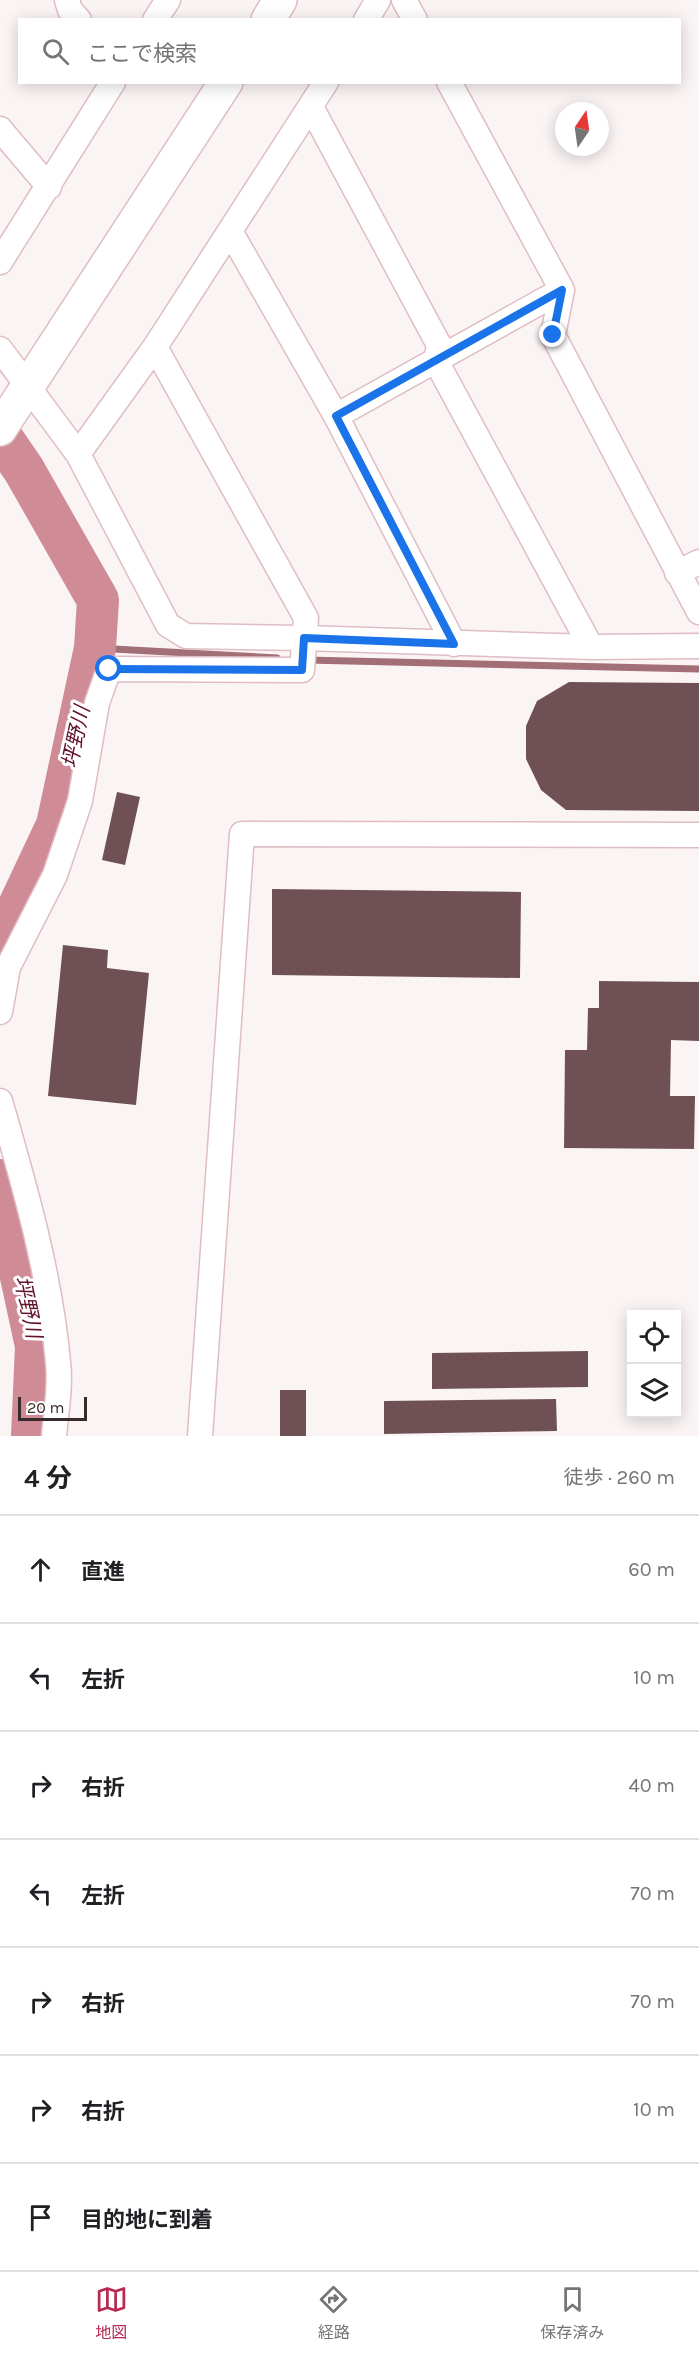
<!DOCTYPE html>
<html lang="ja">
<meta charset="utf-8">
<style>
body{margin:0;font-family:Karla,"Noto Sans JP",sans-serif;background:#f6f6f6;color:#202124}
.controls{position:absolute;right:18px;bottom:18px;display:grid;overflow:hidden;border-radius:0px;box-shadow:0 3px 15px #0003}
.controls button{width:54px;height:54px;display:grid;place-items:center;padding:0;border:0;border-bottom:2px solid #e0e0e0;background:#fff;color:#202124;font:30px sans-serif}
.compass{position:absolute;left:555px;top:102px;width:54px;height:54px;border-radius:50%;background:#fff;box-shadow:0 3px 15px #0003;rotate:13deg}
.scale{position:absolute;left:18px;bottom:15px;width:69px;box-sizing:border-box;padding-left:6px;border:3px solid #382b2d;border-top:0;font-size:16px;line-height:21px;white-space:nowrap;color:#382b2d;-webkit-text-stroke:4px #fff;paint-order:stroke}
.stop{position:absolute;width:18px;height:18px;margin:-14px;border:4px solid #1a73e8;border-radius:50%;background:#fff}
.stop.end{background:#1a73e8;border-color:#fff;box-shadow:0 2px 6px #0008}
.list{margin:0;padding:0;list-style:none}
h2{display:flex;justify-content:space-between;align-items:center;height:78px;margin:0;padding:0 24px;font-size:26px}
h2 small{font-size:20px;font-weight:400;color:#757577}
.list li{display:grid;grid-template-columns:39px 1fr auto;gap:18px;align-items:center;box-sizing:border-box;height:108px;padding:0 24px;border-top:2px solid #e0e0e0}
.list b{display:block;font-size:22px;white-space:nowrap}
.list em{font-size:20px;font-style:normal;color:#757577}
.icon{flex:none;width:33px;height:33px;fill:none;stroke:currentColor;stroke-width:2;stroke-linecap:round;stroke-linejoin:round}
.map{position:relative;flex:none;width:699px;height:1436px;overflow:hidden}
.search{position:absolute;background:#fff;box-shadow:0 3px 15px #0003;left:18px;right:18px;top:18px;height:66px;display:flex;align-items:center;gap:15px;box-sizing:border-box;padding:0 21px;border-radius:0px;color:#757577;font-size:22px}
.sheet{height:834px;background:#fff}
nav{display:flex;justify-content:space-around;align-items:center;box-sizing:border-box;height:84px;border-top:2px solid #e0e0e0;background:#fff;font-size:16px;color:#757577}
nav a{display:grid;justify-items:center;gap:3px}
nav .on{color:#b82954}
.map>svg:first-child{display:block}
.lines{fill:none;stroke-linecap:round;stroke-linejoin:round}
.stream{stroke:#a26f77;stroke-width:7}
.river{stroke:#cf8c97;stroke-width:42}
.building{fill:#6f5155}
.street-casing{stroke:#e0bdc2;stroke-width:27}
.secondary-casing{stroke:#e0bdc2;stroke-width:36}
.street{stroke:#fff;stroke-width:24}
.secondary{stroke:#fff;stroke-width:33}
.route{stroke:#1a73e8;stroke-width:8}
.labels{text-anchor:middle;stroke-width:6;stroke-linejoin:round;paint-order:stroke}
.water-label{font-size:21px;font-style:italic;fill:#63132b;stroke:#fff}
</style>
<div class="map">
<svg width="699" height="1436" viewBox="0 0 699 1436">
<rect width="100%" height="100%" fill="#fbf4f5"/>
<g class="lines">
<path class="stream" d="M95 648 277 658
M306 660 699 669"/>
<path class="river" d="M0 435 24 470 98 600 95 648 57 825 0 946
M0 1180 36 1346 32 1436"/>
</g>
<path class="building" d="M569 682 699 683V811L566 810 541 790 526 759V726L537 701Z
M117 792 140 797 125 865 102 860Z
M272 889 521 892 520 978 272 975Z
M63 945 108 950 107 968 149 973 136 1105 48 1096Z
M599 981 699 982V1041L671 1040 670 1096H695L694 1149 564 1148 565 1050H587L588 1008H599Z
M588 1351V1387L432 1389V1353Z
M280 1390H306V1436H280Z
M556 1399 557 1431 384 1434V1401Z"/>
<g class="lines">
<g class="street-casing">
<path id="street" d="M67 0 70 10 79 20
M404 0 415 20
M155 20 168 0
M366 20 378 0
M449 82 562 290 553 335 699 612
M311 107 439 345 436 361 591 647
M0 129 49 187
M230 231 336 416 454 644
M0 262 113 82
M0 349 78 454 168 625 186 636 304 638 591 647 699 646
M336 416 562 290
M78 454 155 347 326 82
M677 573 699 562
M0 1012 8 967 55 875 80 801 97 703 109 669 302 670 306 618 155 347
M0 1101C25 1187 50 1274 58 1362 61 1386 56 1412 54 1436
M200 1436 242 834 699 835"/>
</g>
<g class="secondary-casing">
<path id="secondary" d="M268 20 280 0
M0 429 226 82"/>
</g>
<use href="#street" class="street"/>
<use href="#secondary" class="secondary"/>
</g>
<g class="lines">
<path class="route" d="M109 669 302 670 304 638 454 644 336 416 562 290 553 335"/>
</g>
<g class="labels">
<g class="water-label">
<text transform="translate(76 737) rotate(-78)" y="7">坪野川</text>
<text transform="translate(28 1307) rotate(78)" y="7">坪野川</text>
</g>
</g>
</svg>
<div class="controls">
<button><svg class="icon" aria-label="locate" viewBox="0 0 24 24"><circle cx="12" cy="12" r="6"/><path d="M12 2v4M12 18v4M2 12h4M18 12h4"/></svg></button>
<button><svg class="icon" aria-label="layers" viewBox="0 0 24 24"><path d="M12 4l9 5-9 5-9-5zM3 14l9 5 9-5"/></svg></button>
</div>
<svg class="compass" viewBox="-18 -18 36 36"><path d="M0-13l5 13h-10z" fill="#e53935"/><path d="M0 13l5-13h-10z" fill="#757577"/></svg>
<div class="scale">20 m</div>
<div class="stop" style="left:109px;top:669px"></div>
<div class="stop end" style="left:553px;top:335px"></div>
<div class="search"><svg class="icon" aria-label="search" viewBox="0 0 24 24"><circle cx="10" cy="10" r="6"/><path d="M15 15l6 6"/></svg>ここで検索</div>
</div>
<section class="sheet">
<h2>4 分<small>徒歩 · 260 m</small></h2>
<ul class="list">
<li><svg class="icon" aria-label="ahead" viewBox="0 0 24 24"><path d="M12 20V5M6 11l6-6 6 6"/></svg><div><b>直進</b></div><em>60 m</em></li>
<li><svg class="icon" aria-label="left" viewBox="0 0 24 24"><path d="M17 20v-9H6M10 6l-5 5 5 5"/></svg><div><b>左折</b></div><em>10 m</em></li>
<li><svg class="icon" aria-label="right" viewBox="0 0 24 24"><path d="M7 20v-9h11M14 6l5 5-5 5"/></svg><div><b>右折</b></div><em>40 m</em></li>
<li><svg class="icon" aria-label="left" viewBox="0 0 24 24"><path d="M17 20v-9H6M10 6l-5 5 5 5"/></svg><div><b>左折</b></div><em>70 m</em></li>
<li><svg class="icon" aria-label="right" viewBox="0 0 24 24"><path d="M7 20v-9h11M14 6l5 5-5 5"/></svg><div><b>右折</b></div><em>70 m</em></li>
<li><svg class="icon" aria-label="right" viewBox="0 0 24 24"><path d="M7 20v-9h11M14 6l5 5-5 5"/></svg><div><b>右折</b></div><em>10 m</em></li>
<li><svg class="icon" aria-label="arrive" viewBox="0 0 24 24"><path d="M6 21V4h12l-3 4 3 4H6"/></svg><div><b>目的地に到着</b></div></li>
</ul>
</section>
<nav>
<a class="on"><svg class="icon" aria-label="map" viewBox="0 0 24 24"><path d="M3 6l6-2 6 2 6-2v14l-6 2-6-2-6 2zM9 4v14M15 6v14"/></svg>地図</a>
<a><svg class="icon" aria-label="directions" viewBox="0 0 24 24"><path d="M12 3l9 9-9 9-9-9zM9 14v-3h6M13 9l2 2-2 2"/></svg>経路</a>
<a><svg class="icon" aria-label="saved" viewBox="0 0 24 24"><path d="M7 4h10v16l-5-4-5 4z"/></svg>保存済み</a>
</nav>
